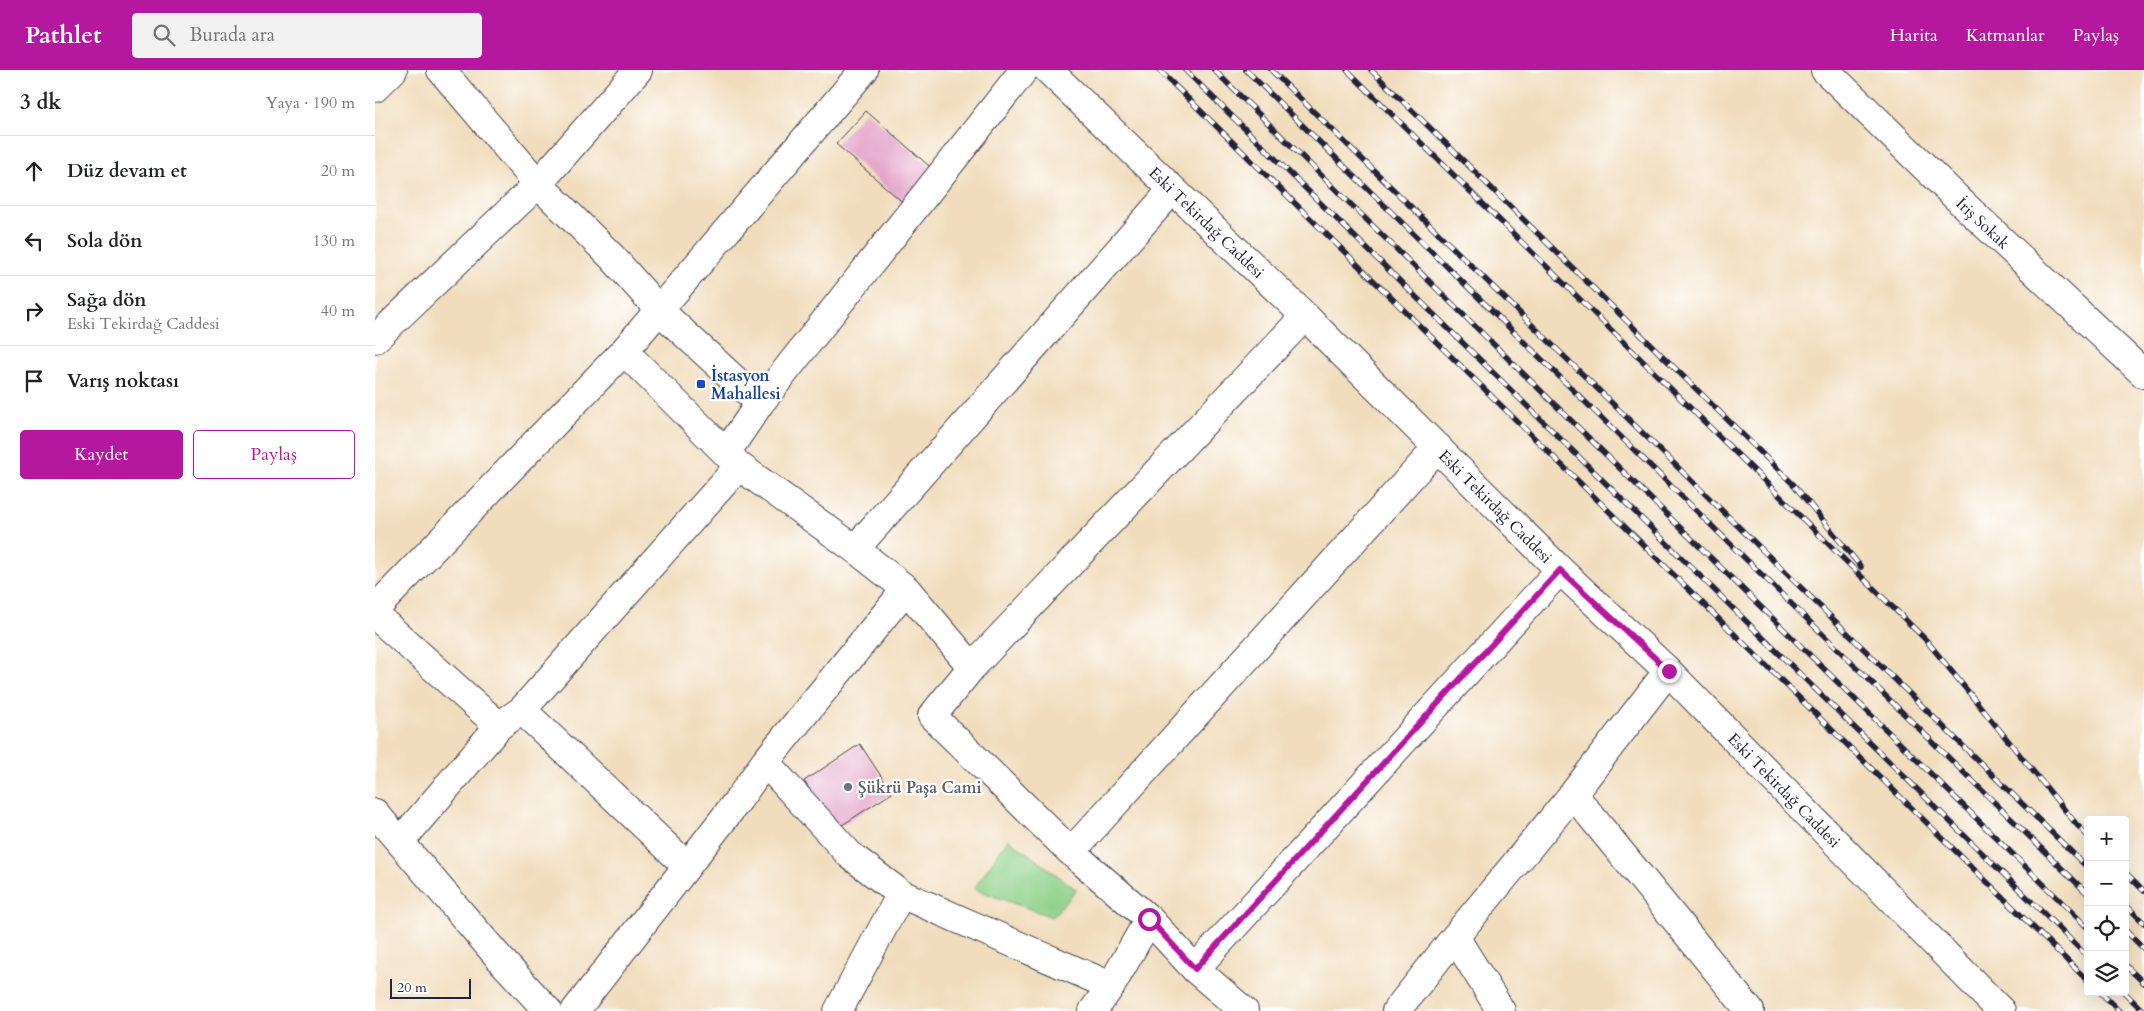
<!DOCTYPE html>
<html lang="tr">
<meta charset="utf-8">
<style>
body{margin:0;font-family:Cardo,serif;background:#f2f2f2;color:#202124}
.controls{position:absolute;right:15px;bottom:15px;display:grid;overflow:hidden;border-radius:5px;box-shadow:0 5px 20px #0002}
.controls button{width:45px;height:45px;display:grid;place-items:center;padding:0;border:0;border-bottom:1px solid #e0e0e0;background:#fff;color:#202124;font:25px sans-serif}
.scale{position:absolute;left:15px;bottom:12px;width:81px;box-sizing:border-box;padding-left:5px;border:2px solid #22223b;border-top:0;font-size:14px;line-height:18px;white-space:nowrap;color:#22223b;-webkit-text-stroke:4px #fff;paint-order:stroke}
.stop{position:absolute;width:15px;height:15px;margin:-11px;border:4px solid #b5179e;border-radius:50%;background:#fff}
.stop.end{background:#b5179e;border-color:#fff;box-shadow:0 1px 5px #0008}
.list{margin:0;padding:0;list-style:none}
h2{display:flex;justify-content:space-between;align-items:center;height:65px;margin:0;padding:0 20px;font-size:21px}
h2 small{font-size:16px;font-weight:400;color:#757577}
.list li{display:grid;grid-template-columns:32px 1fr auto;gap:15px;align-items:center;box-sizing:border-box;height:70px;padding:0 20px;border-top:1px solid #e0e0e0}
.list b{display:block;font-size:19px;white-space:nowrap}
.list p{margin:0;font-size:16px;white-space:nowrap;color:#757577}
.list em{font-size:16px;font-style:normal;color:#757577}
.actions{display:flex;gap:10px;padding:15px 20px}
.actions a{flex:1;padding:11px 0;border:1px solid #b5179e;border-radius:5px;text-align:center;font-size:18px;color:#b5179e}
.actions .main{background:#b5179e;color:#fff}
.icon{flex:none;width:28px;height:28px;fill:none;stroke:currentColor;stroke-width:2;stroke-linecap:round;stroke-linejoin:round}
.map{position:relative;flex:none;width:1769px;height:941px;overflow:hidden}
header{display:flex;align-items:center;gap:30px;box-sizing:border-box;height:70px;padding:0 25px;background:#b5179e;color:#fff}
header strong{font-size:24px}
nav{display:flex;gap:28px;margin-inline-start:auto;font-size:18px}
.search{width:350px;height:45px;background:#f2f2f2;display:flex;align-items:center;gap:12px;box-sizing:border-box;padding:0 18px;border-radius:5px;color:#757577;font-size:19px}
main{display:flex}
aside{flex:1;background:#fff}
.map>svg:first-child{display:block}
.green{fill:#8dd088;stroke:#587962}
.building{fill:#e4a5cb}
.lines{fill:none;stroke-linecap:round;stroke-linejoin:round}
.street-casing{stroke:#413e4e;stroke-width:30}
.secondary-casing{stroke:#413e4e;stroke-width:30}
.street{stroke:#fff;stroke-width:28}
.secondary{stroke:#fff;stroke-width:28}
.rail-casing{stroke:#22223b;stroke-width:5.5}
.rail{stroke:#fff;stroke-width:4;stroke-dasharray:11;stroke-linecap:butt}
.route{stroke:#b5179e;stroke-width:6}
.transit-dot{fill:#1a4fb4;stroke:#fff;stroke-width:2}
.worship-dot{fill:#6b7280;stroke:#fff;stroke-width:2}
.labels{text-anchor:middle;stroke-width:4.5;stroke-linejoin:round;paint-order:stroke}
.street-label{font-size:16px;fill:#22223b;stroke:#fff}
.transit-label{font-size:16px;font-weight:bold;fill:#164399;stroke:#fff;text-anchor:start}
.worship-label{font-size:16px;font-weight:bold;fill:#5b616d;stroke:#fff;text-anchor:start}
</style>
<header>
<strong>Pathlet</strong>
<div class="search"><svg class="icon" aria-label="search" viewBox="0 0 24 24"><circle cx="10" cy="10" r="6"/><path d="M15 15l6 6"/></svg>Burada ara</div>
<nav><a>Harita</a><a>Katmanlar</a><a>Paylaş</a></nav>
</header>
<main>
<aside>
<h2>3 dk<small>Yaya · 190 m</small></h2>
<ul class="list">
<li><svg class="icon" aria-label="ahead" viewBox="0 0 24 24"><path d="M12 20V5M6 11l6-6 6 6"/></svg><div><b>Düz devam et</b></div><em>20 m</em></li>
<li><svg class="icon" aria-label="left" viewBox="0 0 24 24"><path d="M17 20v-9H6M10 6l-5 5 5 5"/></svg><div><b>Sola dön</b></div><em>130 m</em></li>
<li><svg class="icon" aria-label="right" viewBox="0 0 24 24"><path d="M7 20v-9h11M14 6l5 5-5 5"/></svg><div><b>Sağa dön</b><p>Eski Tekirdağ Caddesi</p></div><em>40 m</em></li>
<li><svg class="icon" aria-label="arrive" viewBox="0 0 24 24"><path d="M6 21V4h12l-3 4 3 4H6"/></svg><div><b>Varış noktası</b></div></li>
</ul>
<div class="actions"><a class="main">Kaydet</a><a>Paylaş</a></div>
</aside>
<div class="map">
<svg width="1769" height="941" viewBox="0 0 1769 941">
<rect width="100%" height="100%" fill="#fff"/>
<filter id="ink" filterUnits="userSpaceOnUse"><feTurbulence type="fractalNoise" baseFrequency=".02" numOctaves="2"/><feDisplacementMap in="SourceGraphic" scale="10" xChannelSelector="R" yChannelSelector="G"/><feConvolveMatrix kernelMatrix="1 2 1 2 8 2 1 2 1" color-interpolation-filters="sRGB"/></filter>
<filter id="wash" filterUnits="userSpaceOnUse"><feTurbulence type="fractalNoise" baseFrequency=".0096" numOctaves="4" result="noise"/><feDisplacementMap in="SourceGraphic" scale="20" xChannelSelector="R" yChannelSelector="G"/><feGaussianBlur stdDeviation="1.12" result="paint"/><feColorMatrix in="noise" values="0 0 0 0 0 0 0 0 0 0 0 0 0 0 0 0 0 1.4 0 .05"/><feComposite in="paint" operator="in"/></filter>
<g filter="url(#wash)">
<rect width="100%" height="100%" fill="#f1ddbd"/>
<path class="green" d="M633 769 702 820 677 847 599 819Z"/>
<g id="blocks">
<path class="building" d="M491 41 561 102 532 136 461 74Z
M485 674 517 723 461 759 429 711Z"/>
</g>
</g>
<g filter="url(#ink)">
<use href="#blocks" fill-opacity="0" stroke="#413e4e" stroke-width="1"/>
<g class="lines">
<g class="street-casing">
<path id="street" d="M66 0 163 114 237 187 285 241 385 333
M0 18 18 0
M0 269 163 114 263 0
M249 281 364 396 480 479 531 519 597 597
M351 383 385 333 649 0
M480 479 797 120
M0 539 249 281 489 0
M0 545 124 656
M147 640 312 796
M390 692 475 785 526 824 736 916
M1198 724 1375 941
M0 743 126 890 173 941
M25 772 124 656 147 640 364 396
M696 782 1063 377
M1080 867 1126 941
M820 899 1185 500
M200 941 364 729 390 692 531 519
M463 941 526 824
M718 941 736 916 774 849
M869 941 820 899 774 849 696 782 557 646 597 597 930 246
M1021 941 1080 867 1198 724 1293 601"/>
</g>
<g class="secondary-casing">
<g id="secondary">
<path id="s1" d="M673 0 930 246 1185 500 1293 601 1626 941"/>
<path id="s2" d="M1450 0 1588 134 1769 304"/>
</g>
</g>
<use href="#street" class="street"/>
<use href="#secondary" class="secondary"/>
<g class="rail-casing">
<path id="rail" d="M784 0 1713 911
M810 0 1713 887
M839 0 1713 858
M871 0 1713 824
M896 0 1713 798
M972 0 1551 570 1702 755 1713 766
M996 0 1419 415 1486 497
M1750 802 1769 821
M1750 834 1769 853
M1750 860 1769 879
M1750 895 1769 913
M1725 922 1744 941
M1749 922 1768 941"/>
</g>
<use href="#rail" class="rail"/>
</g>
</g>
<g class="lines" filter="url(#ink)">
<path class="route" d="M774 849 820 899 1185 500 1294 601"/>
</g>
<rect class="transit-dot" x="321" y="309" width="10" height="10" rx="2.5"/>
<circle class="worship-dot" cx="473" cy="717" r="5"/>
<g class="labels">
<g class="street-label">
<text dy="6" stroke="none"><textPath href="#s1" startOffset="220">Eski Tekirdağ Caddesi</textPath></text>
<text dy="6" stroke="none"><textPath href="#s2" startOffset="220">İriş Sokak</textPath></text>
<text dy="6" stroke="none"><textPath href="#s1" startOffset="625">Eski Tekirdağ Caddesi</textPath></text>
<text dy="6" stroke="none"><textPath href="#s1" startOffset="1030">Eski Tekirdağ Caddesi</textPath></text>
</g>
<g class="transit-label">
<text x="336" y="311">İstasyon<tspan x="336" dy="18">Mahallesi</tspan></text>
</g>
<g class="worship-label">
<text x="483" y="723">Şükrü Paşa Cami</text>
</g>
</g>
</svg>
<div class="controls">
<button>+</button>
<button>−</button>
<button><svg class="icon" aria-label="locate" viewBox="0 0 24 24"><circle cx="12" cy="12" r="6"/><path d="M12 2v4M12 18v4M2 12h4M18 12h4"/></svg></button>
<button><svg class="icon" aria-label="layers" viewBox="0 0 24 24"><path d="M12 4l9 5-9 5-9-5zM3 14l9 5 9-5"/></svg></button>
</div>
<div class="scale">20 m</div>
<div class="stop" style="left:774px;top:849px"></div>
<div class="stop end" style="left:1294px;top:601px"></div>
</div>
</main>
